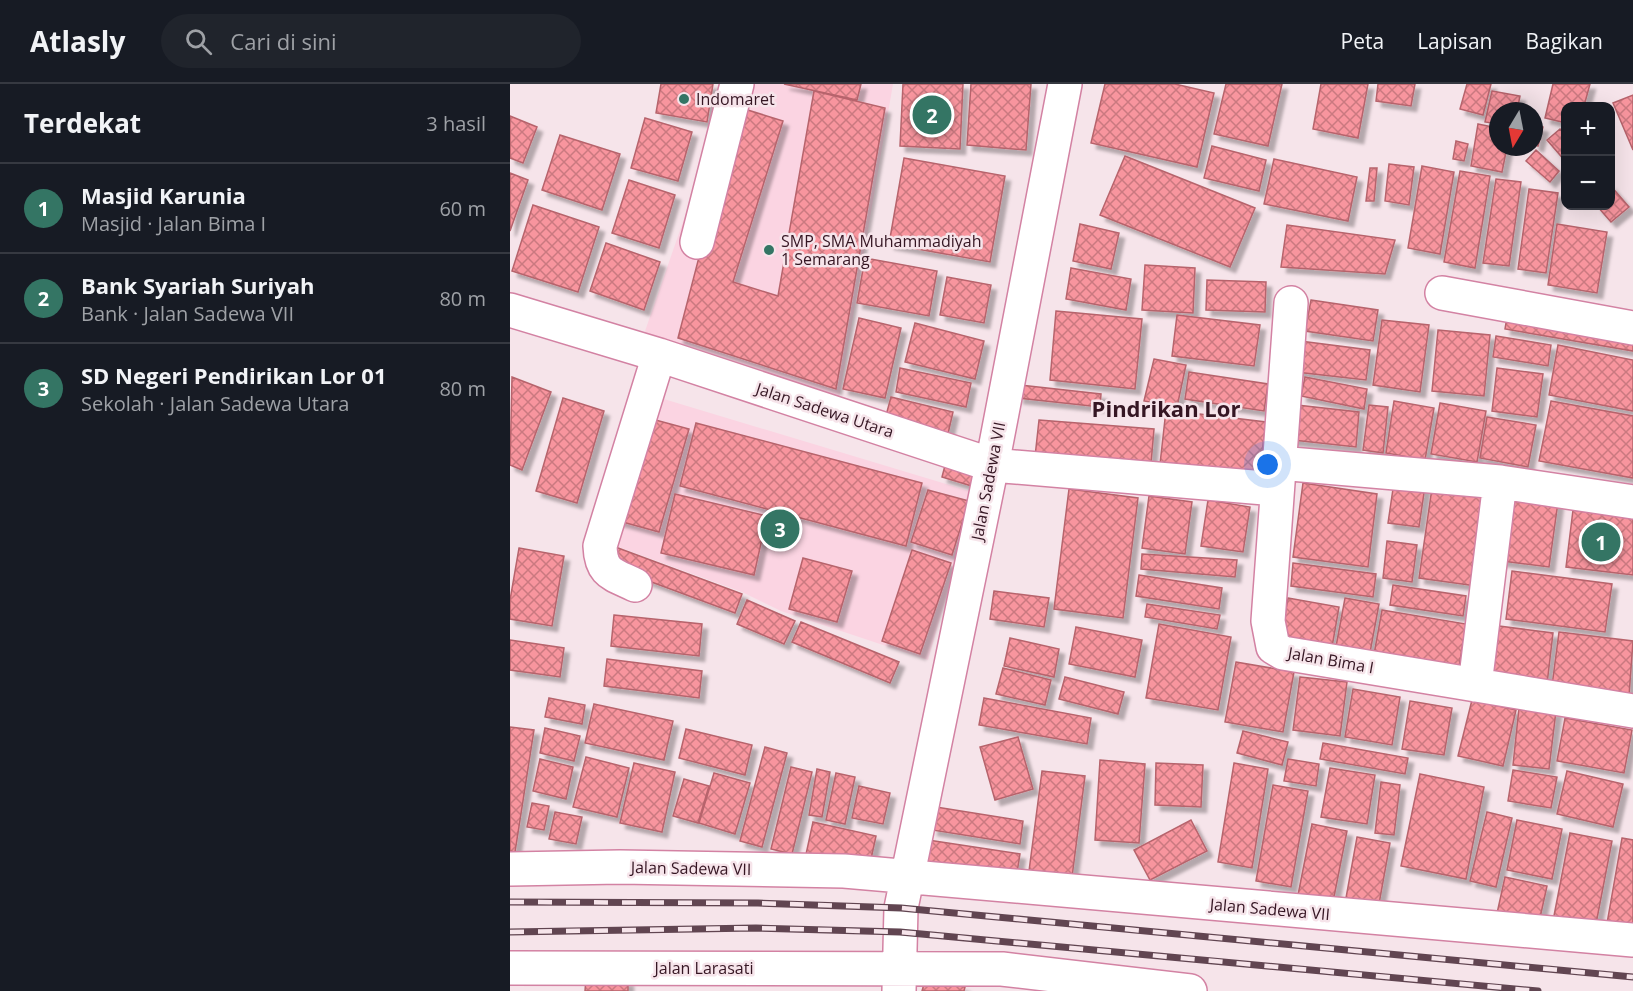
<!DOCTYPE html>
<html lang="id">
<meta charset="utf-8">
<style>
body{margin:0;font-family:"Open Sans",sans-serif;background:#20242c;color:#f1f3f6}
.controls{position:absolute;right:18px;top:18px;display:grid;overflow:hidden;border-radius:12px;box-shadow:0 6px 24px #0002}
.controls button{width:54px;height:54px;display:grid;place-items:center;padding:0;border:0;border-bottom:2px solid #363941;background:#171b24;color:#f1f3f6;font:30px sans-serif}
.compass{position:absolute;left:979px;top:18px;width:54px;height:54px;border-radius:50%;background:#171b24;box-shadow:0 6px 24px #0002;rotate:190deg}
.you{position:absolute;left:758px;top:381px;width:21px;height:21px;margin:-15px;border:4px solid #fff;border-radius:50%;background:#1a73e8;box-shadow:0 0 0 9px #1a73e833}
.badge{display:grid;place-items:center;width:39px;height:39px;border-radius:50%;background:#347564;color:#fff;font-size:20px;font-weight:700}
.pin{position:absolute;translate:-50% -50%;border:3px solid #fff;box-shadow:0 2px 6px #0006}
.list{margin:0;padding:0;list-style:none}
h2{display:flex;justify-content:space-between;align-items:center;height:78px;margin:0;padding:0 24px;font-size:26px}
h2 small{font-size:20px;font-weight:400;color:#9ea1a6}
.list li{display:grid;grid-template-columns:39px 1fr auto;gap:18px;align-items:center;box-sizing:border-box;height:90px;padding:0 24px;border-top:2px solid #363941}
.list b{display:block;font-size:22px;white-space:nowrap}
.list p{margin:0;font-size:20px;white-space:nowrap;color:#9ea1a6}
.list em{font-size:20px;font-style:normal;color:#9ea1a6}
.icon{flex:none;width:33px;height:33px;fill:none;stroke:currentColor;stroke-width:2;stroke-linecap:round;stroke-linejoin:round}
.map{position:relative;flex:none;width:1123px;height:907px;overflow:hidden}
header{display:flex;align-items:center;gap:36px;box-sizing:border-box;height:84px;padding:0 30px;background:#171b24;border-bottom:2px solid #363941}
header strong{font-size:28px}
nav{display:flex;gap:33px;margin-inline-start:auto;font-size:21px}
.search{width:420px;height:54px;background:#20242c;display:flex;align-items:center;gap:15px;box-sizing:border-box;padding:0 21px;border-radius:33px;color:#9ea1a6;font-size:22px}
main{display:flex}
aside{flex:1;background:#171b24}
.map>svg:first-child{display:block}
.built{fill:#fbd4e2}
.building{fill:url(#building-cross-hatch);stroke:#b7646c;stroke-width:1.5;filter:url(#shadow)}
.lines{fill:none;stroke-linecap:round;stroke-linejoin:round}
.minor-casing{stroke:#d382a3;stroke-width:36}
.minor{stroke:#fff;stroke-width:33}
.rail-casing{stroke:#614551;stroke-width:7}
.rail{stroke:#f6e4ea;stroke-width:4.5;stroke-dasharray:14;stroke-linecap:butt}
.poi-dot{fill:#347564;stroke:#f6e4ea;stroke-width:2}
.labels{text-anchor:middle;stroke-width:5;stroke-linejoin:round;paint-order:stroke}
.poi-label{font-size:16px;fill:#351623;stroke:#f6e4ea;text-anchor:start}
.street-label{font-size:16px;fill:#351623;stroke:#f6e4ea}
.district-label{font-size:22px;font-weight:bold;fill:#351623;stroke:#f6e4ea}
</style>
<header>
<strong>Atlasly</strong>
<div class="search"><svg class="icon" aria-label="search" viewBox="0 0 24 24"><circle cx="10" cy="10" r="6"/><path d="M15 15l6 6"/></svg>Cari di sini</div>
<nav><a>Peta</a><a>Lapisan</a><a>Bagikan</a></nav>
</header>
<main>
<aside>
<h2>Terdekat<small>3 hasil</small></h2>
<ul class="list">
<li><span class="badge">1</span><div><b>Masjid Karunia</b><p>Masjid · Jalan Bima I</p></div><em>60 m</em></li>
<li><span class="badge">2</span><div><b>Bank Syariah Suriyah</b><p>Bank · Jalan Sadewa VII</p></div><em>80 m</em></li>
<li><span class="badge">3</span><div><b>SD Negeri Pendirikan Lor 01</b><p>Sekolah · Jalan Sadewa Utara</p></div><em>80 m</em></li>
</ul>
</aside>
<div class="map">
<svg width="1123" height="907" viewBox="0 0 1123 907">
<defs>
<pattern id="building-cross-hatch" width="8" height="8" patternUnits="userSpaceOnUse" patternTransform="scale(1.5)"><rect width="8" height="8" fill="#f8959e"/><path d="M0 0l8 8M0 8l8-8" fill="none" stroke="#ca7980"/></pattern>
<filter id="shadow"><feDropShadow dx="5.5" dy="5.5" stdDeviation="1.5" flood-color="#0004"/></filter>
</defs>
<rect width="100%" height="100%" fill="#f6e4ea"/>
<path class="built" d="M209 0H383L329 314 133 253 193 80Z
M124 306 466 409 418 576 271 527 232 508 81 453Z"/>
<path class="building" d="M151 0H203L197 38 146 29Z
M274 0H351L347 16Z
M393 0H453L450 65 390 62Z
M461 0H521L516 66 457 61Z
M595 0H665L704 9 687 83 581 59Z
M716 0H772L758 62 704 50Z
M811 0H858L848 54 803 45Z
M868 0H905L901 22 866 17Z
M957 0H981L973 31 950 25Z
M1043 0H1080L1074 22H1056V39L1035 34Z
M304 7 375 24 326 305 168 254 228 23 273 37 223 198 268 212Z
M982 7 1010 12 1007 27H988V40L975 38Z
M1123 11V66L1103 19Z
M0 32 27 43 13 79 0 74Z
M135 34 182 48 168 97 121 84Z
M968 40 988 44V63H997L992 88 961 82Z
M1024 41 1033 43 1028 62 1024 61Z
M1050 45 1056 52V78L1037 56Z
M50 51 110 70 92 126 32 106Z
M946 57 958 60 954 77 943 75Z
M702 62 756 76 749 107 694 94Z
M1026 66 1049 87 1040 98 1016 77Z
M615 72 745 124 720 183 590 131Z
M394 74 495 92 480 178 379 160Z
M764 75 847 93 838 137 754 120Z
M879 80 904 83 899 121 875 117Z
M912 82 944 88 930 170 898 164Z
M860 84H867L864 117H856Z
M950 87 980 92 965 184 934 178Z
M0 89 18 96 0 147Z
M986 95 1011 98 999 182 973 179Z
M119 96 165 111 149 164 102 149Z
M1100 101 1119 123 1101 138 1087 122H1100Z
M1019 105 1048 109 1036 189 1008 185Z
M23 121 89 143 68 208 2 187Z
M570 140 609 149 601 185 563 177Z
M1047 140 1097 148 1087 209 1038 201Z
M777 141 885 156 875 190 771 183Z
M96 159 150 178 134 226 80 207Z
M355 174 427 187 419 232 347 219Z
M635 181 685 184 683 229 632 226Z
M561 184 621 195 616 226 556 215Z
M437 193 481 201 474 239 430 231Z
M697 196 756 198 755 228 696 226Z
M801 216 868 226 863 257 795 247Z
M546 227 632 235 625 305 540 296Z
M667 231 750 241 744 282 662 272Z
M997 233 1123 256V267L995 245Z
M349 234 391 244 375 314 333 305Z
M872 236 919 241 910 308 863 301Z
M405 239 474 257 465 295 395 278Z
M928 246 980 251 974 312 922 307Z
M986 252 1041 261 1038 282 983 273Z
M790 257 860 266 856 296 786 288Z
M1048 261 1123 276V327L1039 311Z
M644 275 676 281 667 323 634 317Z
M390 284 461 299 456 323 386 308Z
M987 284 1033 290 1027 333 982 327Z
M679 288 758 300 754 327 675 315Z
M2 293 41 308 12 386 0 381Z
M795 293 857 305 854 325 791 312Z
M510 301 591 310 590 323 508 314Z
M381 313 443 328 437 354 374 339Z
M53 314 94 327 67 419 26 407Z
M884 317 924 324 915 376 876 369Z
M1041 317 1123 332V394L1029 377Z
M930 319 976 327 967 378 921 370Z
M778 320 849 328 846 363 774 355Z
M859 321 878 323 873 369 853 366Z
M656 326 756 338 749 392 650 380Z
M127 331 179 345 149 448 98 434Z
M977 333 1026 341 1018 383 970 374Z
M529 336 644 345 640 391 524 382Z
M186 339 412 399 396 462 170 402Z
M438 370 473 381 465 403 432 393Z
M884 398 915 402 909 443 878 439Z
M793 399 867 410 858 483 783 473Z
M922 404 979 412 966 502 909 494Z
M559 405 628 414 613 534 544 525Z
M418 406 459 417 442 471 401 458Z
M165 410 257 432 244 491 151 469Z
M994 410 1048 418 1039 483 985 476Z
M639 412 682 418 675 470 632 464Z
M698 416 740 423 733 468 691 462Z
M1063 426 1123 434V491L1056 483Z
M877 457 907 461 902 498 873 494Z
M100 461 232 510 225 529 93 480Z
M9 464 54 472 42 542 0 535V516Z
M402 466 441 479 410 570 372 557Z
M632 470 727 476 725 493 631 485Z
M293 474 342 487 327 538 279 525Z
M783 479 866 490 863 513 781 502Z
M1002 487 1102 500 1095 548 996 535Z
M629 491 712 504 709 525 626 512Z
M883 501 956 512 953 532 880 521Z
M484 507 539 514 534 543 480 535Z
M778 514 829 523 821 569 770 560Z
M835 514 869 520 859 574 825 568Z
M237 516 285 537 274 560 227 540Z
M637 520 710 531 707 545 635 533Z
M872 526 956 540 948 589 863 576Z
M104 531 192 540 189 572 101 562Z
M291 538 389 578 380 599 282 558Z
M649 540 721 553 708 626 636 614Z
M989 542 1043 549 1037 600 983 593Z
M566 543 632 556 625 593 559 580Z
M1049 548 1123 557 1119 612 1042 602Z
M500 554 549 565 544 593 494 582Z
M0 556 54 564 50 593 0 586Z
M97 575 192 587 189 614 94 602Z
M726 578 784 588 773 648 715 638Z
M493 584 541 596 535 621 486 610Z
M555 593 614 608 608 630 549 615Z
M790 593 837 598 830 652 783 646Z
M843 605 890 613 882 661 835 653Z
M39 614 75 621 72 640 35 633Z
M474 614 581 634 577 660 469 641Z
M962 616 1006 626 993 682 948 672Z
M900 617 942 624 934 671 892 665Z
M84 620 163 637 154 676 75 659Z
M1009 624 1046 627 1039 685 1003 681Z
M1055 634 1122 646 1114 689 1047 677Z
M0 643 24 646 5 768 0 767Z
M35 644 70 652 64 677 30 669Z
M176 645 242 661 235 691 169 674Z
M733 647 778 658 772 681 727 669Z
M508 653 523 705 485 716 470 663Z
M813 659 898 674 895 690 810 675Z
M255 663 277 669 252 763 230 757Z
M76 673 119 684 107 733 63 723Z
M30 675 63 683 56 715 23 707Z
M778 675 809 680 806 702 774 697Z
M590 676 635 680 629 759 585 756Z
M124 679 165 688 152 748 110 739Z
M646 679 693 681 691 723 645 721Z
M724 679 758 685 742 784 708 778Z
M281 683 302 688 282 770 261 765Z
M820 684 865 691 857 740 811 733Z
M307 685 320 688 312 733 299 731Z
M1003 686 1047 693 1041 724 998 717Z
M532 687 575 692 562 793 519 787Z
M1057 687 1113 700 1103 743 1047 730Z
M204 689 240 699 225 750 189 739Z
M326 689 345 693 335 740 316 736Z
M910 690 974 703 956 795 891 782Z
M174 695 199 702 188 739 163 732Z
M871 698 890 701 884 751 865 749Z
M763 701 798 707 781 803 746 797Z
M349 702 380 709 373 740 342 734Z
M22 719 39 722 34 746 17 743Z
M426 723 513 737 510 760 422 746Z
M45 728 72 733 66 760 39 755Z
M977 728 1002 734 986 803 960 797Z
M681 736 697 767 640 796 624 766Z
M1007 736 1052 745 1042 795 997 786Z
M303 738 366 752 358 789 295 775Z
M802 740 837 747 822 823 787 816Z
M1060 749 1102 757 1085 845 1043 837Z
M847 753 880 759 869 820 836 814Z
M1112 754 1123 756V845H1096Z
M418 756 510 770 504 807 412 793Z
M995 793 1037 802 1028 843 986 834Z
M416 893 455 903 454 907H412Z
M76 894 118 897V907H75Z"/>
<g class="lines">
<g class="minor-casing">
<path id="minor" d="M187 158 227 0
M932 209 1123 244
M781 219 758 537 763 563 773 569 1123 627
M0 226 149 271 482 381 767 405
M769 379 990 398 1123 418
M125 501C103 490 91 490 90 462L149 271
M965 601 990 398
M0 785 110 783 334 787 1123 856
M0 884 492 885 680 907
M389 907 391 824 482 381 555 0"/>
</g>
<use href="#minor" class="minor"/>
<g class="rail-casing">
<path id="rail" d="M0 818 248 819 391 824 1123 893
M0 848 246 844 390 848 1028 907"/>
</g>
<use href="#rail" class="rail"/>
</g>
<g class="poi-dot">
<circle cx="174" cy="15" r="6"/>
<circle cx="259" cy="166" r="6"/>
</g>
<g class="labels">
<g class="poi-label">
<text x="186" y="21">Indomaret</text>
<text x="271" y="163">SMP, SMA Muhammadiyah<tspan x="271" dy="18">1 Semarang</tspan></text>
</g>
<g class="street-label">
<text transform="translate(315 326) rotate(18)" y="6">Jalan Sadewa Utara</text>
<text transform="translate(478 397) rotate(-79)" y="6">Jalan Sadewa VII</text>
<text transform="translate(821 576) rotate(10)" y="6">Jalan Bima I</text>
<text transform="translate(181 784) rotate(1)" y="6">Jalan Sadewa VII</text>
<text transform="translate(760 825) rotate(5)" y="6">Jalan Sadewa VII</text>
<text x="194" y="890">Jalan Larasati</text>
</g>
<g class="district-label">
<text x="656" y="333">Pindrikan Lor</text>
</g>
</g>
</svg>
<div class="controls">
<button>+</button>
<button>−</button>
</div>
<svg class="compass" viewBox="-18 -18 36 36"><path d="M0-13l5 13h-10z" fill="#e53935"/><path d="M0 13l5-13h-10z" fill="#9ea1a6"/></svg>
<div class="you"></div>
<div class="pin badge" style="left:1091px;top:458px">1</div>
<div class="pin badge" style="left:422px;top:31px">2</div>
<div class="pin badge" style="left:270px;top:445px">3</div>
</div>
</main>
